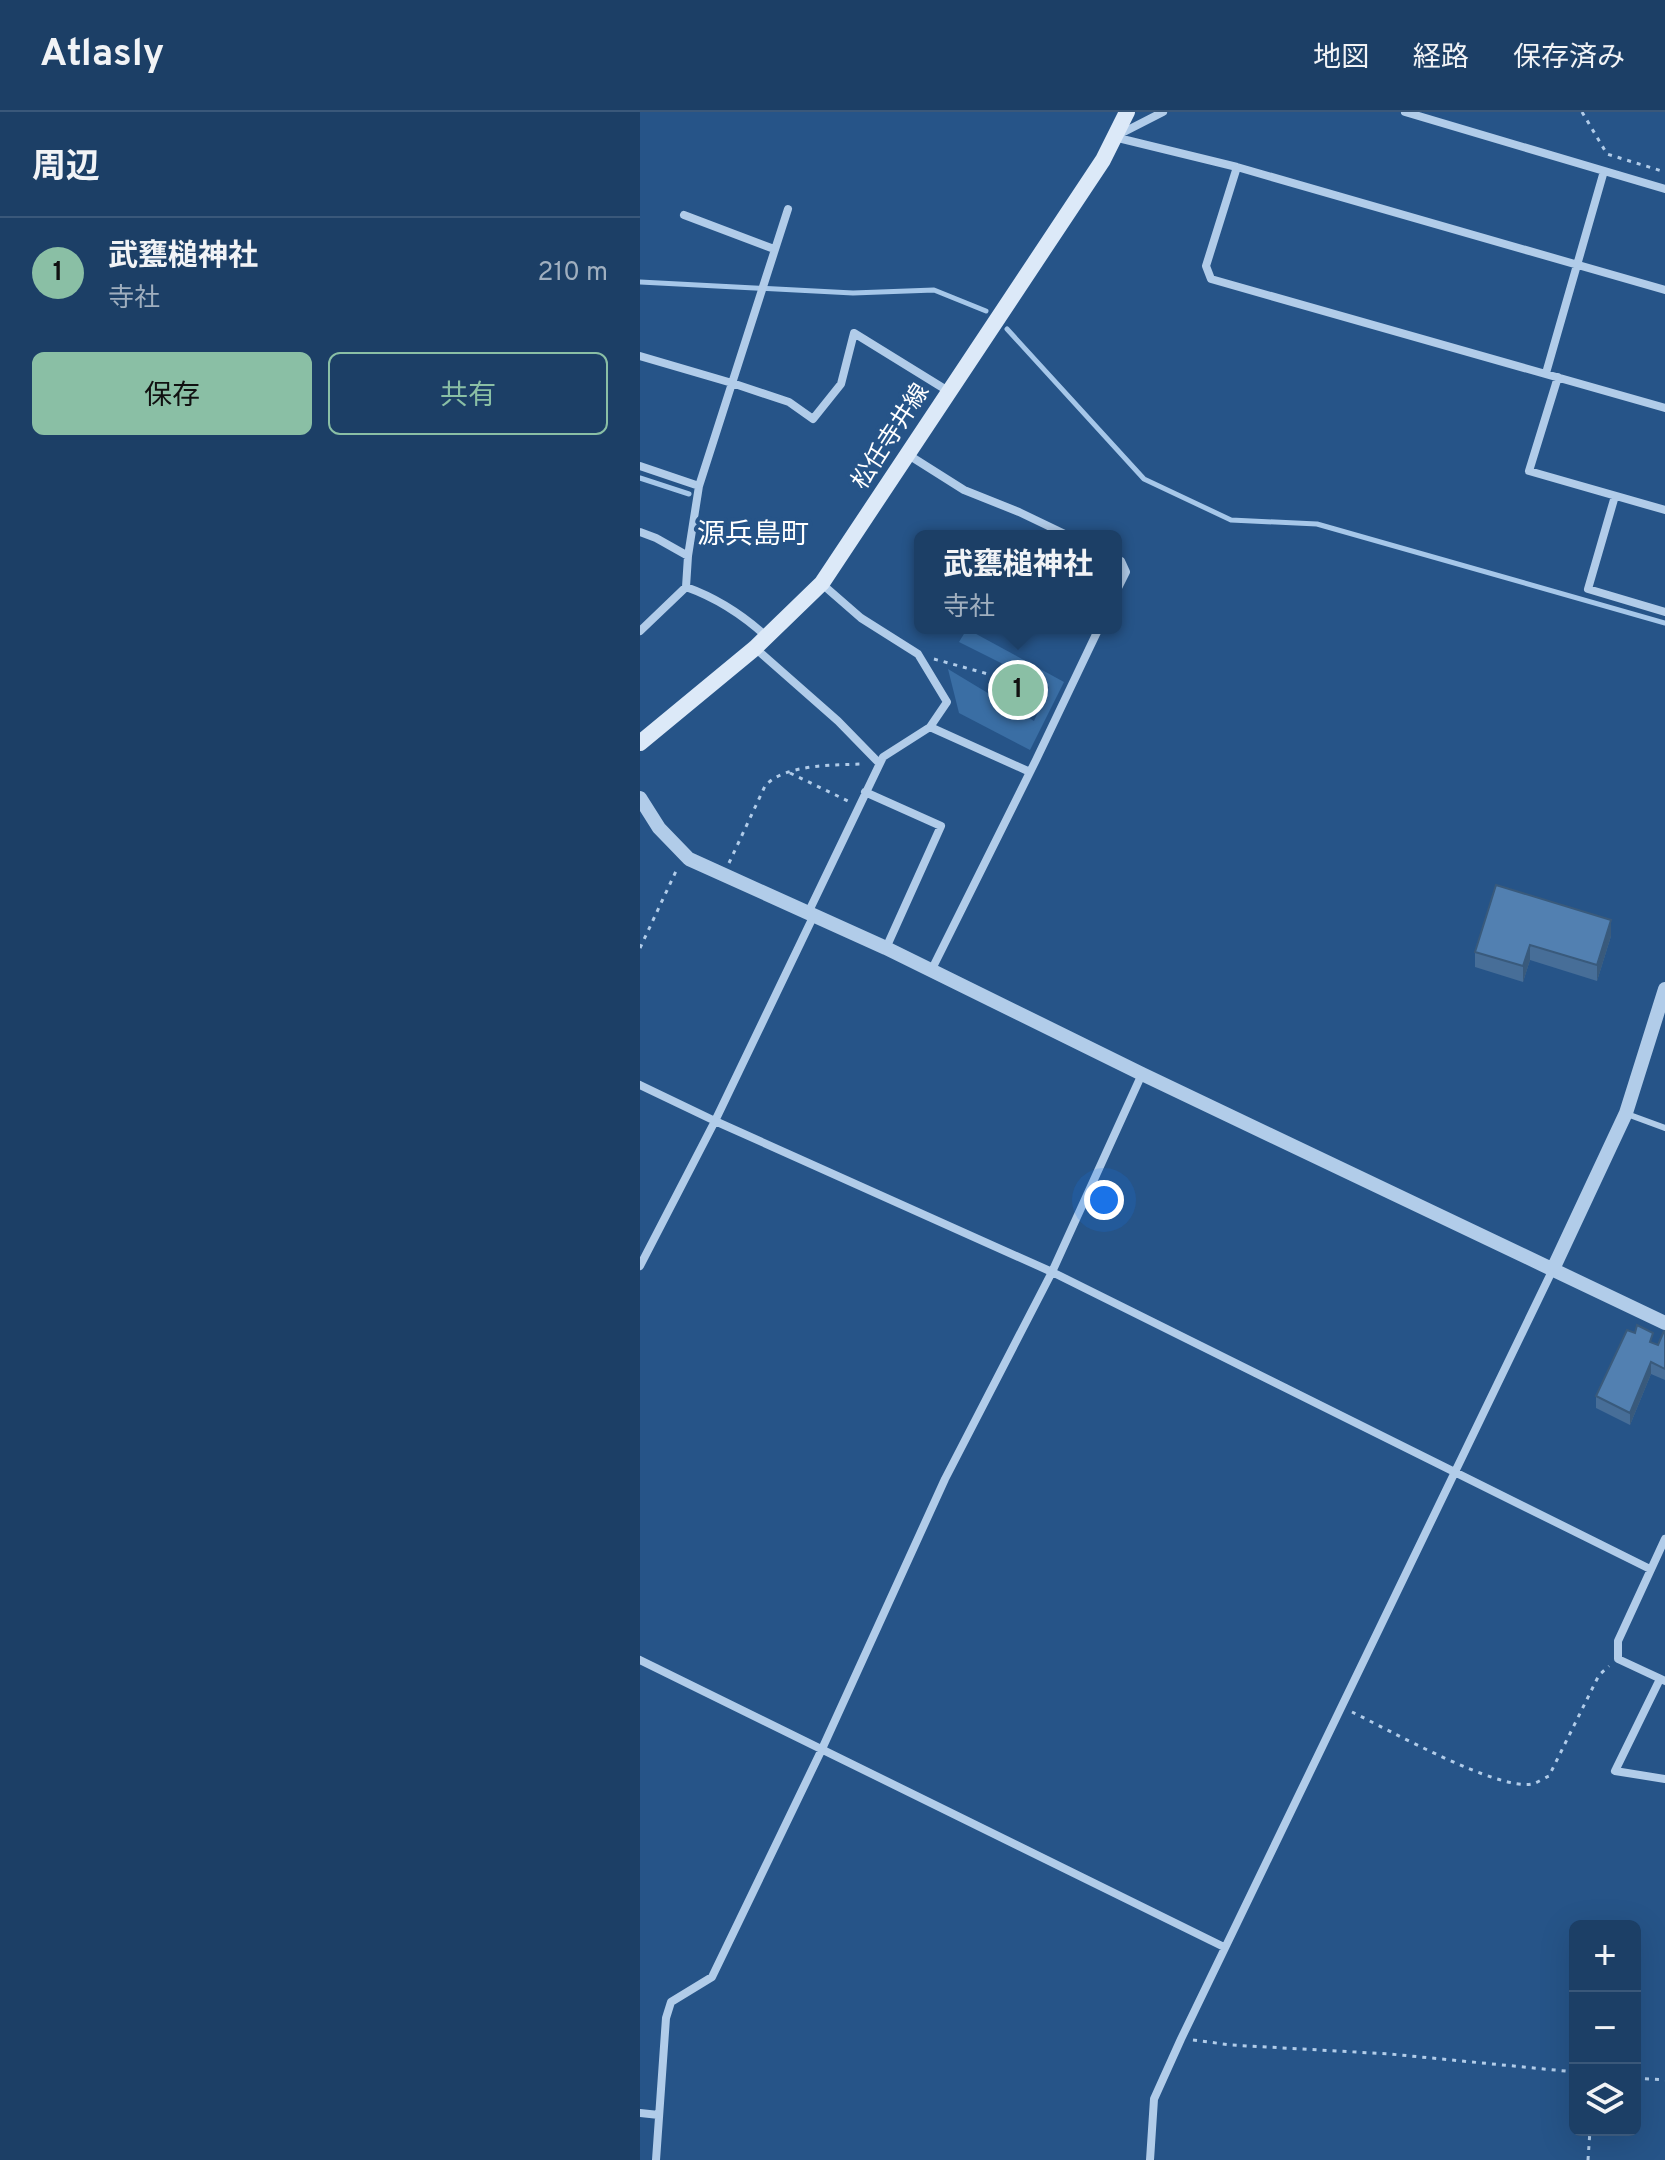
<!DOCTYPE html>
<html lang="ja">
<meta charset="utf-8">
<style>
body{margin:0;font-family:Overpass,"Noto Sans JP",sans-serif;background:#294a6f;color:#f1f3f6}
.controls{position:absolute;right:24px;bottom:24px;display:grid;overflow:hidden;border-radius:12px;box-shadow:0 8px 32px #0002}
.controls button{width:72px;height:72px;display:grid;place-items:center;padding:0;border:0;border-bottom:2px solid #3a587a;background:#1c3f66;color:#f1f3f6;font:40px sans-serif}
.you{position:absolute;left:464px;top:1088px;width:28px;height:28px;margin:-20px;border:6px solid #fff;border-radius:50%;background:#1a73e8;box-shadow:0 0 0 12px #1a73e833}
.badge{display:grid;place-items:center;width:52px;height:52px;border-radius:50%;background:#8abfa5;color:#111;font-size:26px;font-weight:700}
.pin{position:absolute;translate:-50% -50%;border:4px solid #fff;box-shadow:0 2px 8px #0006}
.popup{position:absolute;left:274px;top:418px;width:208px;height:104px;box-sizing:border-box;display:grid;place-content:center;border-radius:12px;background:#1c3f66;filter:drop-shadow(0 2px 6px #0005);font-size:26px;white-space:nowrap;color:#a0afbf}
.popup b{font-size:30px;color:#f1f3f6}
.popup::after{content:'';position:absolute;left:50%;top:100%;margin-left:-16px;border:16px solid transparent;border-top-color:#1c3f66}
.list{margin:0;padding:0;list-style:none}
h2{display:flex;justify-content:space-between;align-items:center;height:104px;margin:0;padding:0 32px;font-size:34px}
h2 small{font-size:26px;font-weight:400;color:#a0afbf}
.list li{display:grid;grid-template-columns:52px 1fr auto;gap:24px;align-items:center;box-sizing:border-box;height:112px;padding:0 32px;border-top:2px solid #3a587a}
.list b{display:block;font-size:30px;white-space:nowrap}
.list p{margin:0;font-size:26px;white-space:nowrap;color:#a0afbf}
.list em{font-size:26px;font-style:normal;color:#a0afbf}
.actions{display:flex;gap:16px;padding:24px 32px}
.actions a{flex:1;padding:18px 0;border:2px solid #8abfa5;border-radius:12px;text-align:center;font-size:28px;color:#8abfa5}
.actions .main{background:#8abfa5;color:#111}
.icon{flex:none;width:44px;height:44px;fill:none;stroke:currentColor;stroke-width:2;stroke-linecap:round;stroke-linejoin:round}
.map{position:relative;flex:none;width:1025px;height:2048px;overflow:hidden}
header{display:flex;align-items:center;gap:48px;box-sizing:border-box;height:112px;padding:0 40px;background:#1c3f66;border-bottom:2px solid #3a587a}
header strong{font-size:38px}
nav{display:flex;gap:44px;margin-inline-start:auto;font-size:28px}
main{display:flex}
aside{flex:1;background:#1c3f66}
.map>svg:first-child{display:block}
.green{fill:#3a6ea4}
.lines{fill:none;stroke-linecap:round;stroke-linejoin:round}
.stream{stroke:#a6c7e9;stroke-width:5}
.path{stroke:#b1cce9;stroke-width:3;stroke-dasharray:4 6;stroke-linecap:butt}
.service{stroke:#b1cce9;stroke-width:6}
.minor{stroke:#b1cce9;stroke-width:8}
.tertiary{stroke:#b1cce9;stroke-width:14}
.secondary{stroke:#dce9f8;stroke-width:16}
.wall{fill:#476e98}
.shaded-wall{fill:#395a7c}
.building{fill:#5280b1;stroke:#395a7c;stroke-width:2}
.labels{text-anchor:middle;stroke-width:8;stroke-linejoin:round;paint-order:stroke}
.street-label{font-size:24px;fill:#fff;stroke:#265488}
.quarter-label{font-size:28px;fill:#fff;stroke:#265488}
</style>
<header>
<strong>Atlasly</strong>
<nav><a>地図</a><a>経路</a><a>保存済み</a></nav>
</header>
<main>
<aside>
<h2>周辺<small></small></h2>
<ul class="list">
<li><span class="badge">1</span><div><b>武甕槌神社</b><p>寺社</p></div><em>210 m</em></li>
</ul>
<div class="actions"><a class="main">保存</a><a>共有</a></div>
</aside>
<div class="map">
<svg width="1025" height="2048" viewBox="0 0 1025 2048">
<rect width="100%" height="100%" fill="#265488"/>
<path class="green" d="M327 517 424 570 390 638 319 601 308 557 394 609 409 575 319 530Z"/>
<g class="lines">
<path class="stream" d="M0 170 213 181 294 178 346 199
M367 217 504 367 591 408 677 412 1025 511
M0 366 49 382"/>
<path class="path" d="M942 0 967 42 1025 60
M294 547 348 562
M150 661 208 689
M89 751 125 674C144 652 195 653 223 652
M0 836 37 757
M712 1600C747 1617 858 1679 892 1672 897 1671 904 1666 909 1664L959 1563 969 1554
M553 1928 591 1933 750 1942 935 1960
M995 1966 1025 1968
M948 2048 950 2018"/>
<path class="service" d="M987 1002 1025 1016"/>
<path class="minor" d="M765 0 1025 77
M478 23 523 0
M474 25 597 55 1025 178
M597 55 566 154 571 167 1025 296
M44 103 134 137
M0 244 92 271 149 290 173 307 201 272 214 221 308 279
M906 261 964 59
M918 265 889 359 1025 398
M267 342 324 378 379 400 429 424
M0 354 59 374
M975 384 948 477 1025 500
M0 420 16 426 48 444 46 475
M48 444 59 374 148 97
M476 447 481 449 486 460 476 480
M0 519 46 475C77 486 103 503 127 525
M115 536 198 609 239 651
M290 615 390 660
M225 680 301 714 246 836
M169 799 243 645 290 615 307 590 278 542 221 506 182 472
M291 859 396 648 459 516
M0 973 75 1009 412 1160 1010 1457
M0 1154 75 1009 174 803
M1025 1427 978 1529V1547L1025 1569
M0 1548 584 1835
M1020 1567 975 1659 1025 1667
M0 2001 19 2003
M16 2048 26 1906 31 1890 72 1865 182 1637 305 1367 412 1160 502 962
M510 2048 514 1987 541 1927 913 1157"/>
<path class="tertiary" d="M0 686 19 716 49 747 246 836 502 962 1025 1211
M913 1157 986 1001 1025 877"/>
<path class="secondary" d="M0 631 115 536 182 471 463 48 487 0"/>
</g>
<path class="wall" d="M971 824 957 869 890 848 883 870 835 855V840Z
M1025 1219V1268L1011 1262 990 1313 956 1296V1284L1013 1231 1018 1233Z"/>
<path class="shaded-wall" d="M971 808V824L957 869V853Z
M890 833V848L883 870V854Z
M1011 1250V1262L990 1313V1301Z"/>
<path class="building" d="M856 773 971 808 957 853 890 833 883 854 835 840Z
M997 1213 1013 1221 1010 1230 1018 1233 1024 1219H1025V1257L1011 1250 990 1301 956 1284 987 1218 995 1221Z"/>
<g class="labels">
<g class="street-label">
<text transform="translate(250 324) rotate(-57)" y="8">松任寺井線</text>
</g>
<g class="quarter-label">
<text x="113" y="431">源兵島町</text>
</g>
</g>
</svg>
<div class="controls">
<button>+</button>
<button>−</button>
<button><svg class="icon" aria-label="layers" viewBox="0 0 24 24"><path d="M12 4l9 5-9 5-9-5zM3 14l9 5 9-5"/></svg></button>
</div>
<div class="you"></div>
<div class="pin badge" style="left:378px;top:578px">1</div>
<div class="popup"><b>武甕槌神社</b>寺社</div>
</div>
</main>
